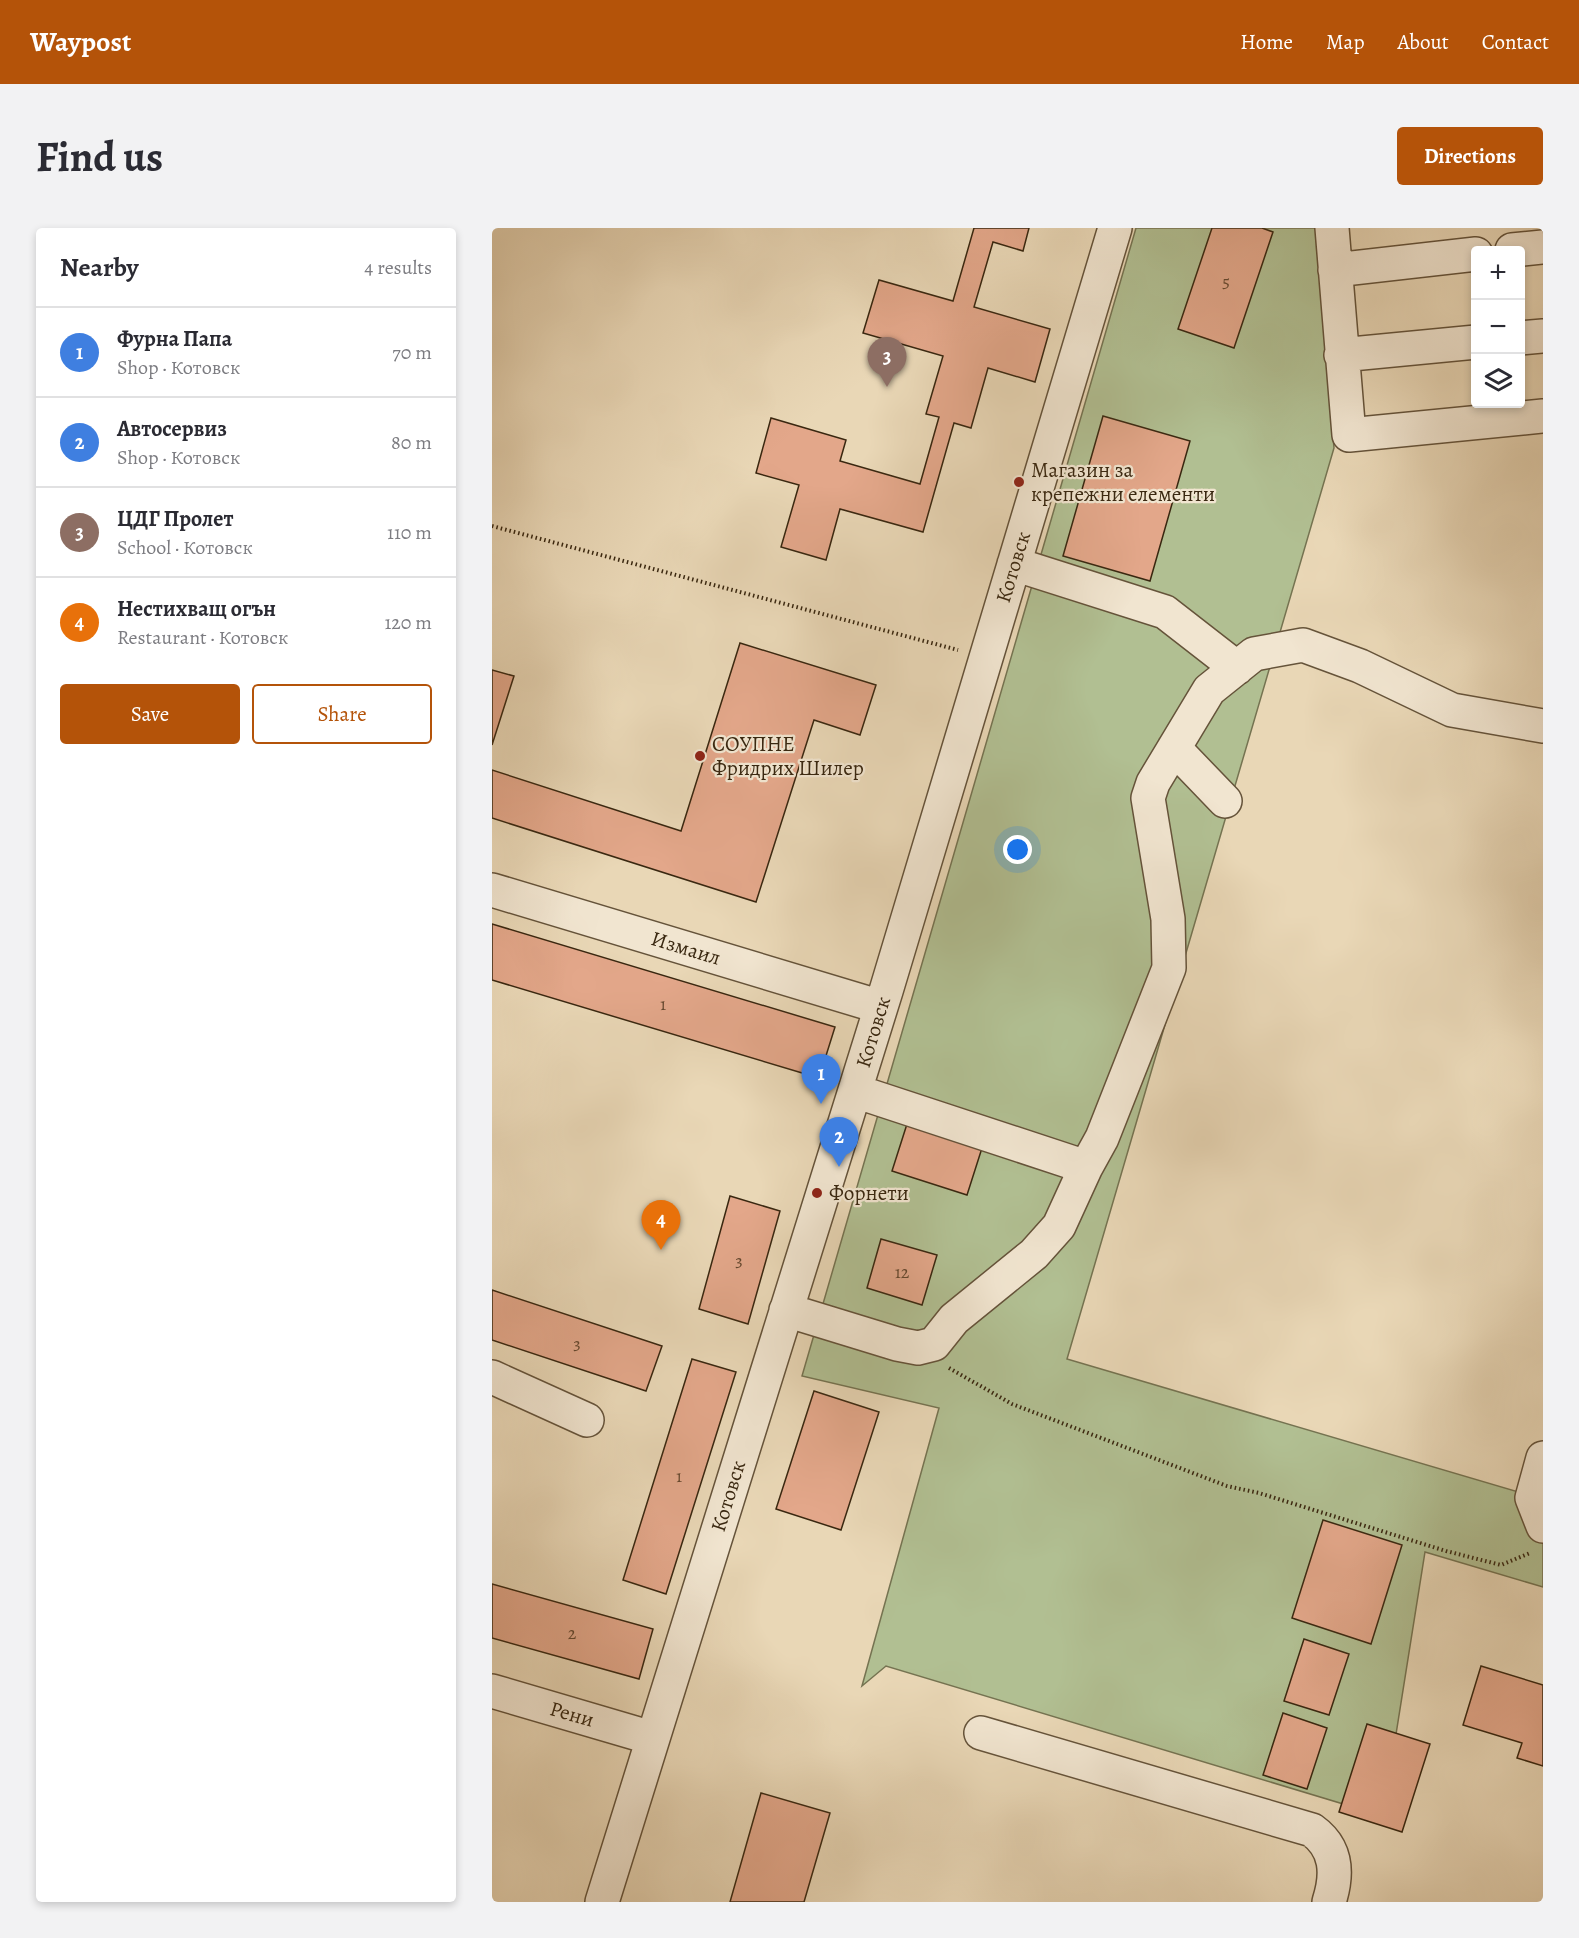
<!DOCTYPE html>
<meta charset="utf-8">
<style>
body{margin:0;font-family:Alegreya,serif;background:#f2f2f3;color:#2b2b33}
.controls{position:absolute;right:18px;top:18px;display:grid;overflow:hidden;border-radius:6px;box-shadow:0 3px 9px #0003}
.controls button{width:54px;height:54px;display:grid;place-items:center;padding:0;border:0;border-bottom:2px solid #e1e1e2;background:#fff;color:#2b2b33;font:30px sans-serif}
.you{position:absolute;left:526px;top:622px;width:21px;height:21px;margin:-15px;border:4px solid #fff;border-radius:50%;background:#1a73e8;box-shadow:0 0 0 9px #1a73e833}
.badge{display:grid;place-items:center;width:39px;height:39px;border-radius:50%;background:#b45309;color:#fff;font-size:20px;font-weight:700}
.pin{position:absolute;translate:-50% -50px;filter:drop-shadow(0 2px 3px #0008)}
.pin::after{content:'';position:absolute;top:32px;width:21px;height:18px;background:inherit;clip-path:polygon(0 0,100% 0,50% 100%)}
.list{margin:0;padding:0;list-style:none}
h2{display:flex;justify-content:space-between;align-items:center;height:78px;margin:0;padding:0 24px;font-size:26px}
h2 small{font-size:20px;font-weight:400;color:#7c7c81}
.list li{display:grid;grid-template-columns:39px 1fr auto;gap:18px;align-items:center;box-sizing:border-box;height:90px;padding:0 24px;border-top:2px solid #e1e1e2}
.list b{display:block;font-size:22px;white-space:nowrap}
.list p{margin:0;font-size:20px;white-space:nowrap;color:#7c7c81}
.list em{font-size:20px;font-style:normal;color:#7c7c81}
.actions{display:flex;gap:12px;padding:18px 24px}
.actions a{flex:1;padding:14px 0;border:2px solid #b45309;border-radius:6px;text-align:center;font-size:21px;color:#b45309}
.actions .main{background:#b45309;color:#fff}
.icon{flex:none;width:33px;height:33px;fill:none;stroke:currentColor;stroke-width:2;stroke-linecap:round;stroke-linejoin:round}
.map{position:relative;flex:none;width:1051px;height:1674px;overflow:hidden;border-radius:6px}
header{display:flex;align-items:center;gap:36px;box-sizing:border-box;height:84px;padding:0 30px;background:#b45309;color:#fff}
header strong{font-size:28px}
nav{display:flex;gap:33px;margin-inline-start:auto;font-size:21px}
.intro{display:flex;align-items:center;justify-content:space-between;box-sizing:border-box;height:144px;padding:0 36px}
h1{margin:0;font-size:42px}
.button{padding:15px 27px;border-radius:6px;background:#b45309;color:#fff;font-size:21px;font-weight:700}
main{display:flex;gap:36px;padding:0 36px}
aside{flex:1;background:#fff;border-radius:6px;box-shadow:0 3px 9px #0003}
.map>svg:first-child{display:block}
.green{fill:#b1bf92;stroke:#757351;stroke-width:1.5}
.building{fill:#e3a78a;stroke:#392710;stroke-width:1.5}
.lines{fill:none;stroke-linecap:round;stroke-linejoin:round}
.minor-casing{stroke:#65533a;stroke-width:36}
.path{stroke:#392710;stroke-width:4;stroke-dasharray:1.5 3;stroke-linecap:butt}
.minor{stroke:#f1e5d0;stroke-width:33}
.poi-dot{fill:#8f2418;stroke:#f1e5d0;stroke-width:2}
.labels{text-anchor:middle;stroke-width:4.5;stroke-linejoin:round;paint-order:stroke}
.number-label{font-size:18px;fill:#64472e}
.poi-label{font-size:21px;fill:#392710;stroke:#f1e5d0;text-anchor:start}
.street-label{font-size:21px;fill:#392710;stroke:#f1e5d0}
</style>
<header>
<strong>Waypost</strong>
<nav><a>Home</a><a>Map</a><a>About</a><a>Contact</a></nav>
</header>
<div class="intro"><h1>Find us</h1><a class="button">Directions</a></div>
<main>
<aside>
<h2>Nearby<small>4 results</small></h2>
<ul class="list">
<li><span class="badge" style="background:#3f7fe0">1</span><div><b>Фурна Папа</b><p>Shop · Котовск</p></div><em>70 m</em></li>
<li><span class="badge" style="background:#3f7fe0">2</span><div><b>Автосервиз</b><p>Shop · Котовск</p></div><em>80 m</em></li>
<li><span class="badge" style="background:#8d6e63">3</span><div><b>ЦДГ Пролет</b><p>School · Котовск</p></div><em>110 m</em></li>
<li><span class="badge" style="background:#e8710a">4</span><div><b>Нестихващ огън</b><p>Restaurant · Котовск</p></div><em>120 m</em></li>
</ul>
<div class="actions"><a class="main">Save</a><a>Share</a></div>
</aside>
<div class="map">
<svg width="1051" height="1674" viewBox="0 0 1051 1674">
<rect width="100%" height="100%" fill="#e9d7b6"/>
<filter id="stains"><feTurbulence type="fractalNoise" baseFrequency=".00333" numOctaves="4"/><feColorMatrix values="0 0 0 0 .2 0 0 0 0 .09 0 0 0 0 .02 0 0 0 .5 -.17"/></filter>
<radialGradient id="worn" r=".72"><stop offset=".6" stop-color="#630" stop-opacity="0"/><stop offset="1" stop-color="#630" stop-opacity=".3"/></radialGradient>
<path class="green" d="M644 0H824L842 220 575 1131 1040 1268 1051 1298V1359L933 1324 891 1588 394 1438 370 1458 447 1180 310 1148Z"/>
<path class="building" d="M482 0H537L531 23 501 14 482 79 558 101 543 154 496 140 479 200 462 195 431 304 348 281 334 332 289 319 307 257 264 245 279 190 354 212 348 233 428 256 447 189 434 186 451 128 371 105 387 52 461 73Z
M720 0H770L781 4 742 120 686 101Z
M611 188 698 213 658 353 571 328Z
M248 415 384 457 368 507 322 492 264 674 0 590V542L189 603Z
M0 442 22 448 0 517Z
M0 696 343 799 327 850 0 752Z
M415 896 490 920 475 967 400 943Z
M238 968 288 983 256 1096 207 1081Z
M389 1011 445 1027 430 1077 375 1060Z
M0 1062 170 1118 154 1163 0 1112Z
M200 1131 244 1144 174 1366 131 1352Z
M322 1163 387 1184 349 1302 284 1281Z
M831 1292 910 1317 879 1416 800 1390Z
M0 1356 161 1401 147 1451 0 1410Z
M812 1411 857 1426 837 1487 792 1473Z
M989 1438 1051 1457V1538L1025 1530 1030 1515 971 1497Z
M791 1485 835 1500 815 1561 771 1547Z
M875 1496 938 1516 910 1604 847 1584Z
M269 1565 338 1585 312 1674H238Z"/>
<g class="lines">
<g class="minor-casing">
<path id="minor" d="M840 0 857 207 1051 188
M1020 22 1051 19
M843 42 984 26
M1028 110 1051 108
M849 127 984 114
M522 336 673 384 745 440
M682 520 733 573
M0 662 389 779
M363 863 594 939 610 910 677 740 676 691 656 570 661 555 717 462 762 426 811 417 868 438 960 482 1051 498
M294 1082 405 1116 426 1120 442 1116 462 1091 542 1026 567 998 594 939
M0 1149 95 1192
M1051 1230 1040 1270 1051 1298
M0 1463 160 1510
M489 1505 820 1602C845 1620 846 1646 837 1674
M110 1674 394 763 623 0"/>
</g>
<path class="path" d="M0 298 466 422
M457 1140 520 1176 735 1258 767 1265 954 1323 1009 1337 1038 1325"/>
<use href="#minor" class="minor"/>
</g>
<g class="poi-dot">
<circle cx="527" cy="254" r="6"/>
<circle cx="208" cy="528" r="6"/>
<circle cx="325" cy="965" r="6"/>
</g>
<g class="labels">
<g class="number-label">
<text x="734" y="59">5</text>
<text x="171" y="782">1</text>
<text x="247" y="1038">3</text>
<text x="410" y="1050">12</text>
<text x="85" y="1121">3</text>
<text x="187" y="1254">1</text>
<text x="80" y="1411">2</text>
</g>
<g class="poi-label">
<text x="539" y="249">Магазин за<tspan x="539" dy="24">крепежни елементи</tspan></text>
<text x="220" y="523">СОУПНЕ<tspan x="220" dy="24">Фридрих Шилер</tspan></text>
<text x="337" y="972">Форнети</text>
</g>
<g class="street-label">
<text transform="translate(521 339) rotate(-73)" y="7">Котовск</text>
<text transform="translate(194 720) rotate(17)" y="7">Измаил</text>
<text transform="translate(381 804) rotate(-73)" y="7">Котовск</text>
<text transform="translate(236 1268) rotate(-73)" y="7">Котовск</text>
<text transform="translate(80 1486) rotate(16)" y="7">Рени</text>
</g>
</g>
<rect width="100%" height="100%" filter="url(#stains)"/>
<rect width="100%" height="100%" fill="url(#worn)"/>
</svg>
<div class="controls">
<button>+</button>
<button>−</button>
<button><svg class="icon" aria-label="layers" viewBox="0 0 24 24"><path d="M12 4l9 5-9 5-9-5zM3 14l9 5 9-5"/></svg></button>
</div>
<div class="you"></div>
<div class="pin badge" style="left:329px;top:876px;background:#3f7fe0">1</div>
<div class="pin badge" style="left:347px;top:939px;background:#3f7fe0">2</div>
<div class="pin badge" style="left:395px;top:159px;background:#8d6e63">3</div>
<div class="pin badge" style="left:169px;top:1022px;background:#e8710a">4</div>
</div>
</main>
